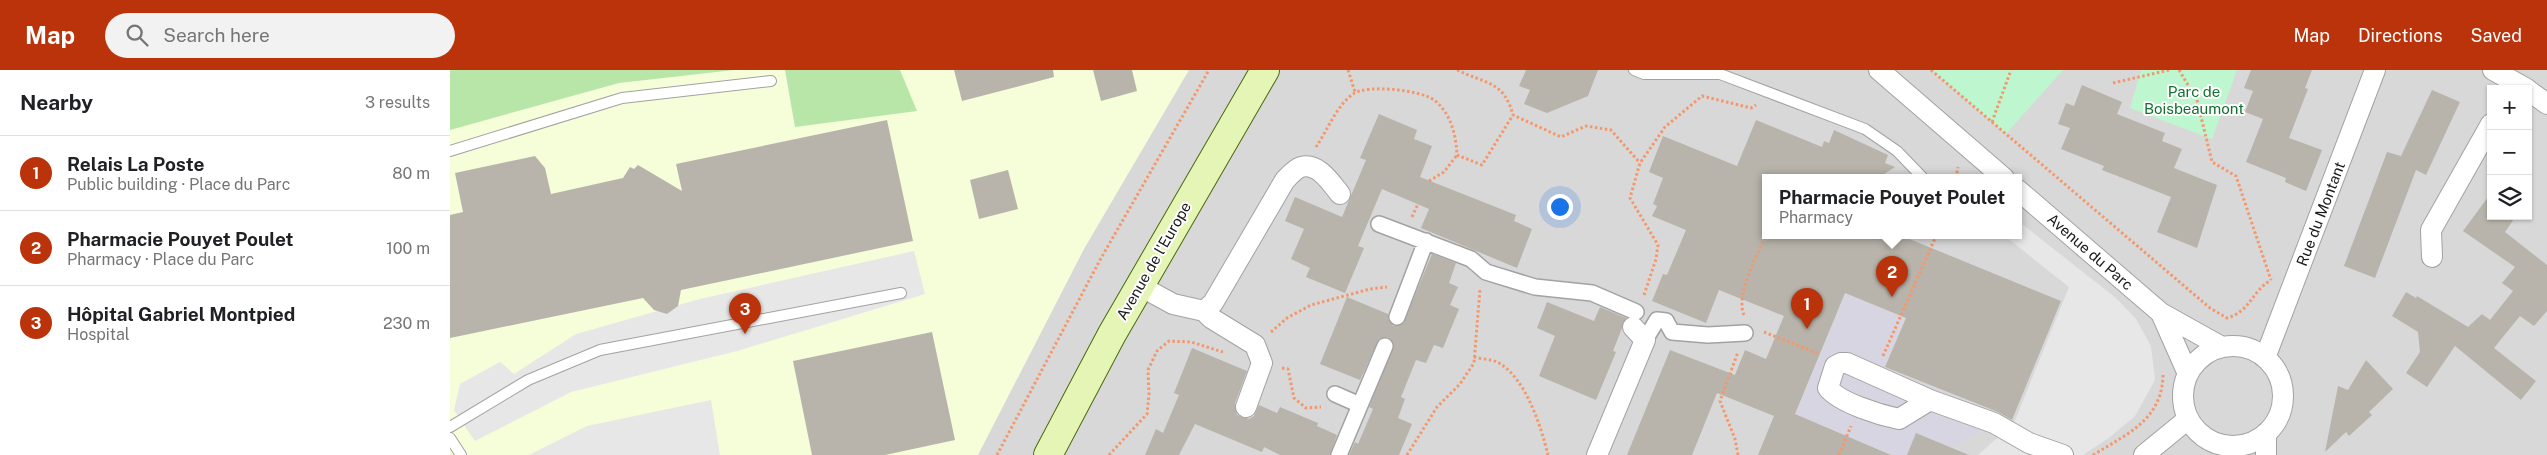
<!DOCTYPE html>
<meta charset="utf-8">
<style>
body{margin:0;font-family:"Public Sans",sans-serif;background:#f2f2f2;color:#202124}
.controls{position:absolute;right:15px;top:15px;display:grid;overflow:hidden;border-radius:0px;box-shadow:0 1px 4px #0004}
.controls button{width:45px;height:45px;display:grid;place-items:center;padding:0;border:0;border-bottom:1px solid #e0e0e0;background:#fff;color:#202124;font:25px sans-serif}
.you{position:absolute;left:1109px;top:136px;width:18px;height:18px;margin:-12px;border:4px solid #fff;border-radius:50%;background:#1a73e8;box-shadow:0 0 0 8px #1a73e833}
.badge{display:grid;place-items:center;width:32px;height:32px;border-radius:50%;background:#bb330b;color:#fff;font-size:16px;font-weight:700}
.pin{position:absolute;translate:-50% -41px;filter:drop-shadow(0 1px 2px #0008)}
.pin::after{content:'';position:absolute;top:26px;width:18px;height:15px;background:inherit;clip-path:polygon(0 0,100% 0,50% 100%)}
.popup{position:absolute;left:1312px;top:104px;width:260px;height:65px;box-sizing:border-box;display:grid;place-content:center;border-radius:0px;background:#fff;filter:drop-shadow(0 1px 4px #0005);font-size:16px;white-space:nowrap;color:#757577}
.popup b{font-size:19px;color:#202124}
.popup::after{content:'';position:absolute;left:50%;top:100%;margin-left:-10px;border:10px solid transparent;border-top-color:#fff}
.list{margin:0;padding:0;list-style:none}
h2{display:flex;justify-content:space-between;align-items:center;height:65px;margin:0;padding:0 20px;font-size:21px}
h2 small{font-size:16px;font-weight:400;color:#757577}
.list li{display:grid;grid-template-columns:32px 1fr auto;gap:15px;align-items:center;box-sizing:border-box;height:75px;padding:0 20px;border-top:1px solid #e0e0e0}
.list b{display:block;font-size:19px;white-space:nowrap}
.list p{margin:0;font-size:16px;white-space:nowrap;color:#757577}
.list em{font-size:16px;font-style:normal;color:#757577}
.icon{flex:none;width:28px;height:28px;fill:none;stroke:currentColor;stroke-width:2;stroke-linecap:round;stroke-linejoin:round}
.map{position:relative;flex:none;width:2097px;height:385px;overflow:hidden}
header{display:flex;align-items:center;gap:30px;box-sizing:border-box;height:70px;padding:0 25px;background:#bb330b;color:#fff}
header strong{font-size:24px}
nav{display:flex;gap:28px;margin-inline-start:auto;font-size:18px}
.search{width:350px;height:45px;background:#f2f2f2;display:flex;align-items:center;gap:12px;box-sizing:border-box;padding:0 18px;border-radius:28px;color:#757577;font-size:19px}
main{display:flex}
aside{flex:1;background:#fff}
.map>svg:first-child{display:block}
.residential{fill:#d9d8d8;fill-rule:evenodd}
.education{fill:#f5fdd9}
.grass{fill:#b8e5a8}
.park{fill:#bef6cf}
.parking{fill:#e7e7e7}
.plaza{fill:#d8d5e2}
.building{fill:#b8b4ab}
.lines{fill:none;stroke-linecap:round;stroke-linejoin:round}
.service-casing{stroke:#a2a2a2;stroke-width:12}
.pedestrian-casing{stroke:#a2a2a2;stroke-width:18}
.minor-casing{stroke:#a2a2a2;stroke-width:22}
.secondary-casing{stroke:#4a6a0a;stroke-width:30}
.path{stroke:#f2986c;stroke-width:3;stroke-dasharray:2.5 2.5;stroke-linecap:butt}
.service{stroke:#fff;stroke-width:10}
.pedestrian{stroke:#fff;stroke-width:15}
.minor{stroke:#fff;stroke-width:20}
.secondary{stroke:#e4f5b6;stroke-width:28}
.labels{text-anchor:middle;stroke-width:4;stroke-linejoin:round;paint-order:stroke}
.park-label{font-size:15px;fill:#11712f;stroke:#fff}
.street-label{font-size:15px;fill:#1b1b1b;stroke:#fff}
</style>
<header>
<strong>Map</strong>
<div class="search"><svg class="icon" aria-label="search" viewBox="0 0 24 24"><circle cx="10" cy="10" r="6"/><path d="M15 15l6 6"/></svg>Search here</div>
<nav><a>Map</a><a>Directions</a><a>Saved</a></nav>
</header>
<main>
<aside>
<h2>Nearby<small>3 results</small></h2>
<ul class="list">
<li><span class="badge">1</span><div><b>Relais La Poste</b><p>Public building · Place du Parc</p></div><em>80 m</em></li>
<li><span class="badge">2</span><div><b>Pharmacie Pouyet Poulet</b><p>Pharmacy · Place du Parc</p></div><em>100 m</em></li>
<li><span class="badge">3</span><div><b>Hôpital Gabriel Montpied</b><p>Hospital</p></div><em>230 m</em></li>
</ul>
</aside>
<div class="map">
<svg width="2097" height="385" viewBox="0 0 2097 385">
<rect width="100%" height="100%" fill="#ecebe1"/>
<path class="residential" d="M0 0H2097V385H0ZM2041 19H2078V146H2041ZM1316 108H1568V166H1316Z"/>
<path class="education" d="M0 0H739L634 179 528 385H0Z"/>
<path class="grass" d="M0 0H284L169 13 0 60Z
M335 0H450L467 41 345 57Z"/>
<path class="park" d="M1481 0H1613L1556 64Z
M1691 0H1787L1762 69 1680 38Z"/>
<path class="parking" d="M1568 151 1666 228 1686 249 1701 276 1705 310 1685 346 1660 367 1633 385H1528L1564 353 1619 217 1556 167 1568 166Z
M464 181 475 224 287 281 121 322 25 371 4 340 10 314 50 292 64 304 126 264 250 229Z
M261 330 270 385H79L137 356Z"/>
<path class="plaza" d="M1395 223 1455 248 1435 298 1562 350 1544 353 1502 378 1466 363 1457 385H1444L1345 345Z"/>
<path class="building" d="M504 0H603L604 7 512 31Z
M643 0H682L687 21 651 31Z
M1076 0H1148L1138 26 1097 43 1074 34 1080 20 1069 16Z
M1801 0H1862L1855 18 1858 19 1839 68 1872 80 1856 121 1835 112 1836 108 1796 92 1813 49 1795 42 1803 21 1794 18Z
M1632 15 1672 32 1667 44 1715 63 1712 71 1732 79 1724 98 1767 115 1747 178 1707 162 1721 127 1652 100 1654 96 1611 79 1620 58 1608 54 1616 33 1624 36Z
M1982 20 2010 32 1976 105 1966 100 1925 208 1894 196 1937 82 1951 86Z
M929 44 967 60 964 69 982 76 970 107 1066 145 1064 151 1082 159 1067 198 971 158 979 139 932 119 908 176 914 178 895 223 856 207 860 198 841 189 854 159 835 151 845 127 892 147 916 90 910 88Z
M437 50 463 171 231 220 228 236 217 244 204 240 193 228 0 268V145L13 142 5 103 85 86 95 98 101 124 173 108 180 97 184 99 188 95 232 121 226 94Z
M1306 50 1372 77 1374 71 1379 73 1384 60 1438 85 1435 93 1445 97 1428 108H1316V166H1452L1611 231 1562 350 1548 342 1435 297 1456 248 1395 223 1345 344 1441 385H1308L1324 346 1267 323 1242 385H1177L1220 280 1285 305 1295 280 1316 289 1334 246 1269 220 1256 253 1202 231 1213 204 1217 205 1236 160 1202 146 1207 136 1203 134 1213 108 1199 102 1213 66 1287 96Z
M558 100 568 139 529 149 520 110Z
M2041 123V146H2066L2055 162 2097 195V241L2084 256 2070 246 2044 278 2086 311 2071 330 2005 276 1977 317 1956 303 1970 282 1968 262 1942 246 1956 222 1966 228 1967 226 2018 257 2032 244 2040 250 2063 221 2052 213 2065 197 2013 161Z
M982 184 1006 193 999 213 1008 217 1000 235 1009 239 993 278 984 275 976 293 966 290 951 327 955 329 948 348 962 354 949 385H899L905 372 908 374 923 339 919 337 944 274 938 267 929 269 910 310 870 294 897 227 938 244V249L943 256 953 254Z
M1097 232 1144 251 1150 237 1176 248 1163 281 1166 282 1146 330 1089 306 1105 266 1087 258Z
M482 262 505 370 435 385H362L343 291Z
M742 278 797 301 785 333 787 345 799 349 804 346 809 335 827 343 830 337 868 353 867 356 887 365 880 385H830L814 377 812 382 745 354 729 385H695L706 359 713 363 729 325 724 323Z
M1916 290 1943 319 1919 342 1922 345 1899 366 1896 362 1875 382 1888 316 1898 320Z
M1466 363 1519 385H1457Z"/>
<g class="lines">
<g class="service-casing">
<path id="service" d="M1184 0 1194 4H1270L1415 59 1447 81 1473 108
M0 81 172 28 321 11
M0 357 78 310 150 280 451 223
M0 368 11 385"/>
</g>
<g class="pedestrian-casing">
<path id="pedestrian" d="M929 154 1021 189 1036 202 1085 217 1142 223 1186 242
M947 247 976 171
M1195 270 1207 250 1216 251 1222 262 1258 265 1295 263
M885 324 910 335
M889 385 935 276"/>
</g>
<g class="minor-casing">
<path id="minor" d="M1429 0 1554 108
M2043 0 2077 19
M2078 20 2097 34
M1568 120 1711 243 1772 277
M1982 187 1981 160 2041 54
M690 216 723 234 754 241 763 233 835 110C839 106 845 99 851 97 868 92 881 113 890 124
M754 241 761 248 805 275 812 293 796 337
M1711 243 1738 304
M1733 326a50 50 0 1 1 100 0a50 50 0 1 1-100 0Z
M1815 288 1925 0
M1391 293H1397L1480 330 1449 349C1430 345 1390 333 1378 318L1385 296Z
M1480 330 1544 353 1579 373 1613 385
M1147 385 1195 270 1183 257
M1694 385 1738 349
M1816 385V363"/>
</g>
<g class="secondary-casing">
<path id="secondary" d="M598 385 662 264 815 0"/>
</g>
<path class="path" d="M898 0 905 22
M1007 0C1036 14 1054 11 1063 45
M1481 0 1760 238 1777 248C1801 241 1801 222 1821 210
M1729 0 1747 30 1762 92 1786 106 1821 210
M1663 13 1719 0
M1542 52 1561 0
M866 77C877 61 887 35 903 24 916 14 971 20 984 30 1001 43 1006 65 1007 85L1032 95 1063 45 1111 67 1136 56 1161 60 1190 93
M1506 108 1508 97
M979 111 994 102 1007 85
M962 147 968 134
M1194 225 1206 189 1208 175 1180 128 1190 93 1215 57 1252 26 1301 38 1306 35
M1294 245C1285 226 1308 183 1316 165
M821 262 837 248 861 235 920 219 937 217
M1314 262 1369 284
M1433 286 1486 166
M1024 287C1031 289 1040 289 1047 292 1075 306 1091 356 1098 385
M832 298 838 299 844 328 856 338 871 337
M547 385 650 190 759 0
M659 385 697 344 699 325 698 300 707 281 719 271 741 272 773 282
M957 385 987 337 1010 314 1024 293 1030 219
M1288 385 1285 369 1270 331 1288 282
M1389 385 1401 356
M1643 385C1677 364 1712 350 1713 305"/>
<use href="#service" class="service"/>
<use href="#pedestrian" class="pedestrian"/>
<use href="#minor" class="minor"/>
<use href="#secondary" class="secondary"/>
</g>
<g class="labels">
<g class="park-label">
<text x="1744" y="27">Parc de<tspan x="1744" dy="17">Boisbeaumont</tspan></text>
</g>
<g class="street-label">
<text transform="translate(1871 144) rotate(-69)" y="5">Rue du Montant</text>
<text transform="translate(1640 182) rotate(41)" y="5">Avenue du Parc</text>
<text transform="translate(704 191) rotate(-60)" y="5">Avenue de l'Europe</text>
</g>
</g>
</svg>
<div class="controls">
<button>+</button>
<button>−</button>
<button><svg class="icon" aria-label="layers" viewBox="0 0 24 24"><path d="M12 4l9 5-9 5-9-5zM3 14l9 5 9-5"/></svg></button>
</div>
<div class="you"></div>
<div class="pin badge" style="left:1357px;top:259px">1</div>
<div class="pin badge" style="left:1442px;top:227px">2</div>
<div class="popup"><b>Pharmacie Pouyet Poulet</b>Pharmacy</div>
<div class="pin badge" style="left:295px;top:264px">3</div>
</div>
</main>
